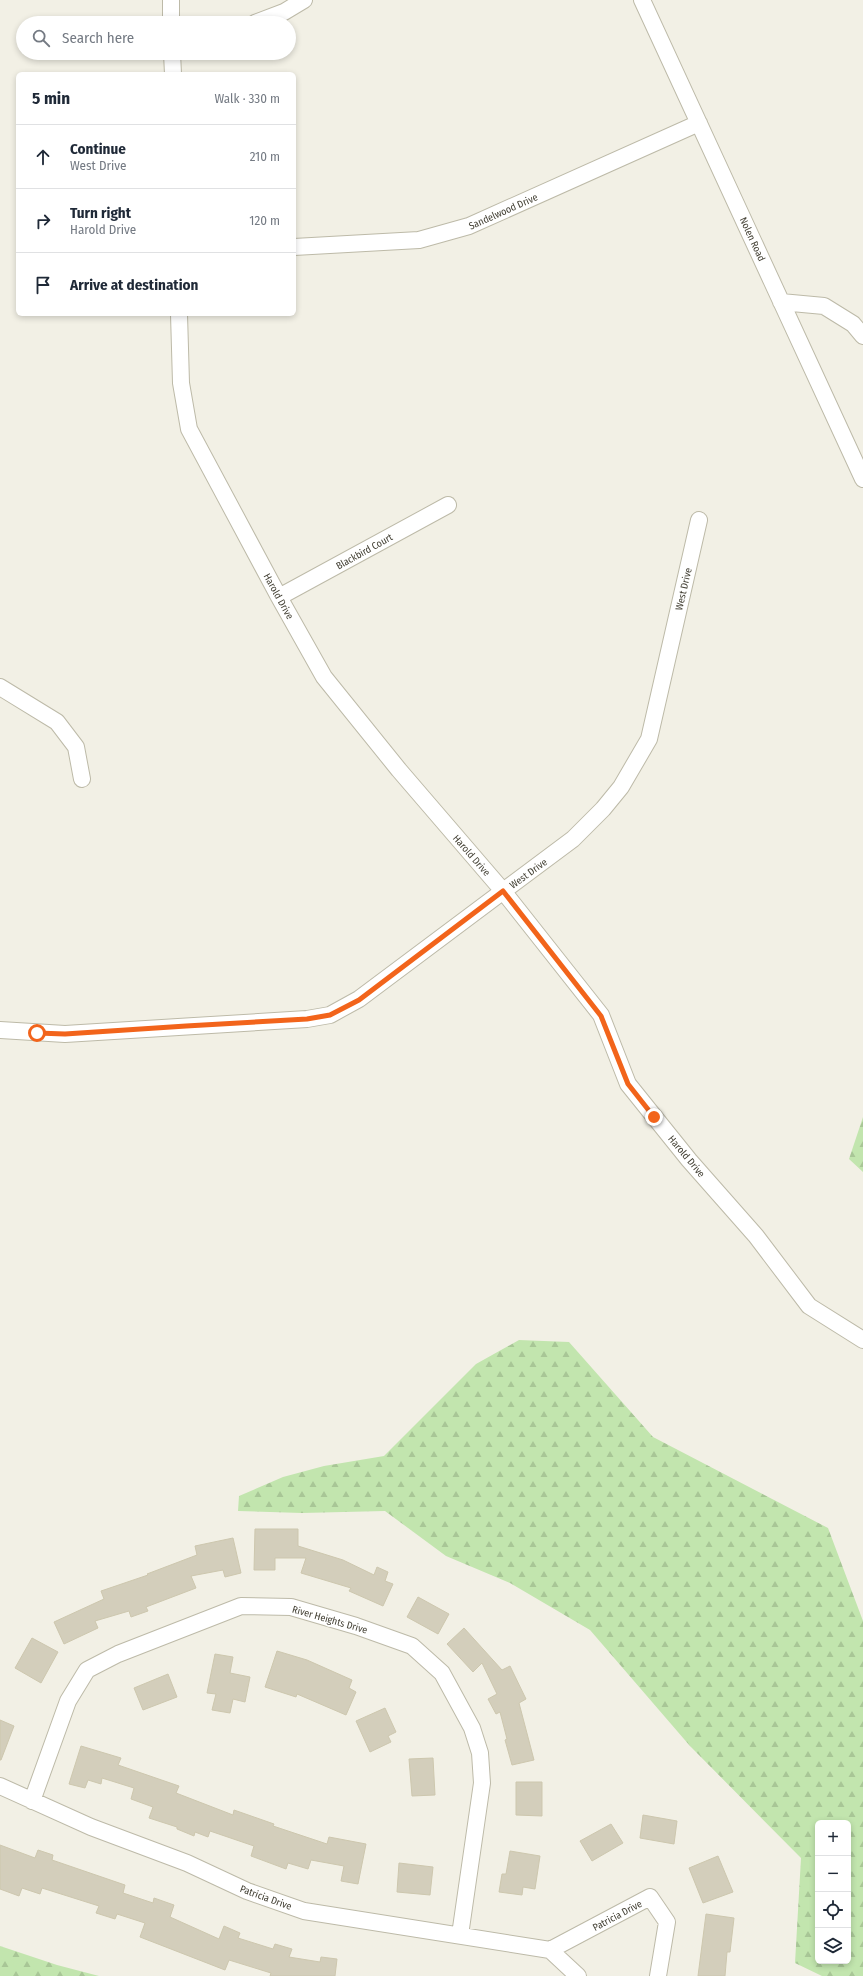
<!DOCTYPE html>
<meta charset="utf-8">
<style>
body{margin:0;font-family:"Fira Sans Condensed",sans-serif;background:#f6f6f7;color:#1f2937}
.controls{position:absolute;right:12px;bottom:12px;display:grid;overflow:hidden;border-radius:6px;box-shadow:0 2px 6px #0003}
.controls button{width:36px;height:36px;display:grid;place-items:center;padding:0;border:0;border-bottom:1px solid #e0e1e3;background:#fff;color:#1f2937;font:20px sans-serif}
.stop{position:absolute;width:12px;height:12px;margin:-9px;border:3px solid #f2641b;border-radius:50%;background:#fff}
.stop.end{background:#f2641b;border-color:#fff;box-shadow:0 1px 4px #0008}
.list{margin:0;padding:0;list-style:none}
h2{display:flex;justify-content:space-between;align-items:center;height:52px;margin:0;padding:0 16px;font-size:17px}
h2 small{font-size:13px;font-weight:400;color:#747a83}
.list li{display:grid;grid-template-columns:26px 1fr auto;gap:12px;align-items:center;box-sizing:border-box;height:64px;padding:0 16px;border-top:1px solid #e0e1e3}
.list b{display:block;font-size:15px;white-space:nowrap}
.list p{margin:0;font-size:13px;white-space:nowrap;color:#747a83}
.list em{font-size:13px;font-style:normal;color:#747a83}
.icon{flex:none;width:22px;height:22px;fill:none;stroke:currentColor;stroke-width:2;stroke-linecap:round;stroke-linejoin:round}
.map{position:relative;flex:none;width:863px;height:1976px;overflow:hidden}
.search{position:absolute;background:#fff;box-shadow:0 2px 6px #0003;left:16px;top:16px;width:280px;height:44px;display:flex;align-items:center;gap:10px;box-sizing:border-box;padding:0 14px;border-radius:22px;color:#747a83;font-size:15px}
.panel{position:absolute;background:#fff;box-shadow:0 2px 6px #0003;left:16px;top:72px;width:280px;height:244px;border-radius:6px}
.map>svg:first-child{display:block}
.forest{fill:url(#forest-firs);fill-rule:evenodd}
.building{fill:#d3cebb;stroke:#cdc7ae}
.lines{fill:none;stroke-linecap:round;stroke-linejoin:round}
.minor-casing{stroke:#bdbaa8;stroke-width:18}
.minor{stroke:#fff;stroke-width:16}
.route{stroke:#f2641b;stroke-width:5}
.labels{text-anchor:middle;stroke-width:3.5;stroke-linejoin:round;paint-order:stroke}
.street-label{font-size:10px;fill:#444135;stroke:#fff}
</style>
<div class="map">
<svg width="863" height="1976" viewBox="0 0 863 1976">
<defs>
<pattern id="forest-firs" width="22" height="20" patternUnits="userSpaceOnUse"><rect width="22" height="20" fill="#c2e5ae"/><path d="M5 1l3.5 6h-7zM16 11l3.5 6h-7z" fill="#a8c696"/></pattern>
</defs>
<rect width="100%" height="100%" fill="#f2f0e5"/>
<path class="forest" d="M863 1117V1172L849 1159Z
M519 1340 569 1342 653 1437 828 1528 863 1621V1976H822L795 1963 801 1858 690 1746 590 1630 510 1583 446 1556 385 1511 302 1513 238 1511 239 1496 283 1477 324 1466 384 1456 476 1364ZM818 1823H848V1961H818Z
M0 1946 57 1965 99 1976H0Z"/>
<path class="building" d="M255 1529H298V1546L343 1560 374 1575 377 1567 388 1572 385 1581 393 1584 383 1606 349 1591 351 1588 301 1573 306 1558H275V1570H254Z
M233 1538 241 1573 225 1577 223 1570 191 1576 196 1588 146 1607 148 1611 131 1617 129 1611 95 1621 98 1628 64 1644 54 1622 104 1599 101 1591 148 1575 147 1574 197 1555 195 1546Z
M418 1597 449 1614 438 1634 407 1617Z
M464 1628 502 1670 510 1666 526 1699 519 1703 534 1760 512 1765 505 1740 507 1739 500 1712 496 1714 488 1699 497 1694 482 1663 473 1672 447 1644Z
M32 1638 58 1652 41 1683 15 1668Z
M277 1651 307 1660 352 1680 349 1688 356 1692 346 1715 297 1694 296 1697 265 1687Z
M215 1654 233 1657 230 1673 250 1677 245 1702 233 1699 230 1713 212 1710 216 1694 207 1693Z
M168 1674 177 1697 143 1710 134 1688Z
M385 1708 396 1732 388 1736 391 1742 370 1752 356 1721Z
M0 1720 14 1726 1 1760H0Z
M81 1746 121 1758 118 1765 179 1786 176 1793 233 1815 234 1810 274 1824 273 1826 327 1844 329 1837 366 1844 358 1884 341 1881 344 1866 311 1860 308 1869 288 1863 286 1869 251 1856 254 1846 210 1831 208 1837 195 1832 194 1836 177 1829V1827L149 1818 153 1807 131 1799 134 1788 102 1778 101 1784 88 1780 85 1788 69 1784Z
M433 1758 435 1795 412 1796 409 1759Z
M516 1782H542V1816L516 1815Z
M643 1815 677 1821 674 1844 640 1838Z
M611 1824 623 1843 592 1861 580 1841Z
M0 1845 35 1858 38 1850 53 1855 52 1860 125 1885 123 1893 153 1903 154 1898 174 1905 170 1917 219 1939 224 1926 240 1933 238 1938 273 1949 275 1944 292 1949 289 1957 320 1962 321 1957 337 1959 335 1976H270L271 1973 229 1960 225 1970 140 1937 145 1923 117 1914 115 1919 96 1913 99 1906 42 1888 40 1894 22 1888 19 1896 0 1889Z
M510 1851 540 1856 535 1889 523 1887 522 1895 499 1892 502 1874H506Z
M718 1856 733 1892 703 1903 689 1868Z
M399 1863 433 1867 430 1895 397 1892Z
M706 1914 734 1918 730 1952H727L725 1976H698Z"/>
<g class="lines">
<g class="minor-casing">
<path id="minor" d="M171 0V23
M642 0 863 479
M255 23 284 12 304 0
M172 53 173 74
M294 247 419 240 469 226 699 123
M781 302 824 306 853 324 863 336
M179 314 181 383 189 429 279 597 324 677 399 770 503 891 601 1015 628 1084 689 1160 756 1236 809 1306 863 1340
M279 597 448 505
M0 687 57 722 76 747 82 779
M0 1030 65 1034 307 1019 330 1015 359 999 573 839 603 809 621 787 649 739 699 520
M0 1786 91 1827 187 1863 247 1891 304 1911 550 1950 578 1976
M32 1801 68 1701 87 1670 118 1654 241 1606 291 1607 356 1626 412 1646 442 1673 472 1728 480 1753 482 1783 460 1935
M550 1950 650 1897 667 1922 658 1976"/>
</g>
<use href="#minor" class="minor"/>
</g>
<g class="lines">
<path class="route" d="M37 1033 65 1034 186 1026 307 1019 330 1015 359 1000 503 891 601 1016 628 1084 654 1117"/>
</g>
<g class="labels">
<g class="street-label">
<text transform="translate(503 211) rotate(-24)" y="4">Sandelwood Drive</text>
<text transform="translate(753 239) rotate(65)" y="4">Nolen Road</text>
<text transform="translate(364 551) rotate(-29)" y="4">Blackbird Court</text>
<text transform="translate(683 589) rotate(-77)" y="4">West Drive</text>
<text transform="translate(279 596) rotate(61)" y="4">Harold Drive</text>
<text transform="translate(472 855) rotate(49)" y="4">Harold Drive</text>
<text transform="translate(528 873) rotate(-36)" y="4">West Drive</text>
<text transform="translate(687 1156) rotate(50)" y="4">Harold Drive</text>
<text transform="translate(330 1619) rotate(16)" y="4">River Heights Drive</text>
<text transform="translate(266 1897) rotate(20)" y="4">Patricia Drive</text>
<text transform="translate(617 1915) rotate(-28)" y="4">Patricia Drive</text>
</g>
</g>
</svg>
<div class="controls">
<button>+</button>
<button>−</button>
<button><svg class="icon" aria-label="locate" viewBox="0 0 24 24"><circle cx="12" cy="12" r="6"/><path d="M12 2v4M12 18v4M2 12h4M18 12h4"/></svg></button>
<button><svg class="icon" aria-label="layers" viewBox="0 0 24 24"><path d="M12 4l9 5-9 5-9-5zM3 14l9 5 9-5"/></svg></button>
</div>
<div class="stop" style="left:37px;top:1033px"></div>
<div class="stop end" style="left:654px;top:1117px"></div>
<div class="search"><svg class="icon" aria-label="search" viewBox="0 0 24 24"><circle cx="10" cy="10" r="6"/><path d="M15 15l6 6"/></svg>Search here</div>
<section class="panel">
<h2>5 min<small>Walk · 330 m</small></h2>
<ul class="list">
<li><svg class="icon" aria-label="ahead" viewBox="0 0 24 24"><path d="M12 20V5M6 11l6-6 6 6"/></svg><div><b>Continue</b><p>West Drive</p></div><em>210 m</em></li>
<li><svg class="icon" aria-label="right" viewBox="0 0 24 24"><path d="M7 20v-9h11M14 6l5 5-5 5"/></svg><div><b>Turn right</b><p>Harold Drive</p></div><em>120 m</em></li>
<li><svg class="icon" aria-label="arrive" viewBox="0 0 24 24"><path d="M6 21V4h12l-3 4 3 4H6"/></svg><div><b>Arrive at destination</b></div></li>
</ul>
</section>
</div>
